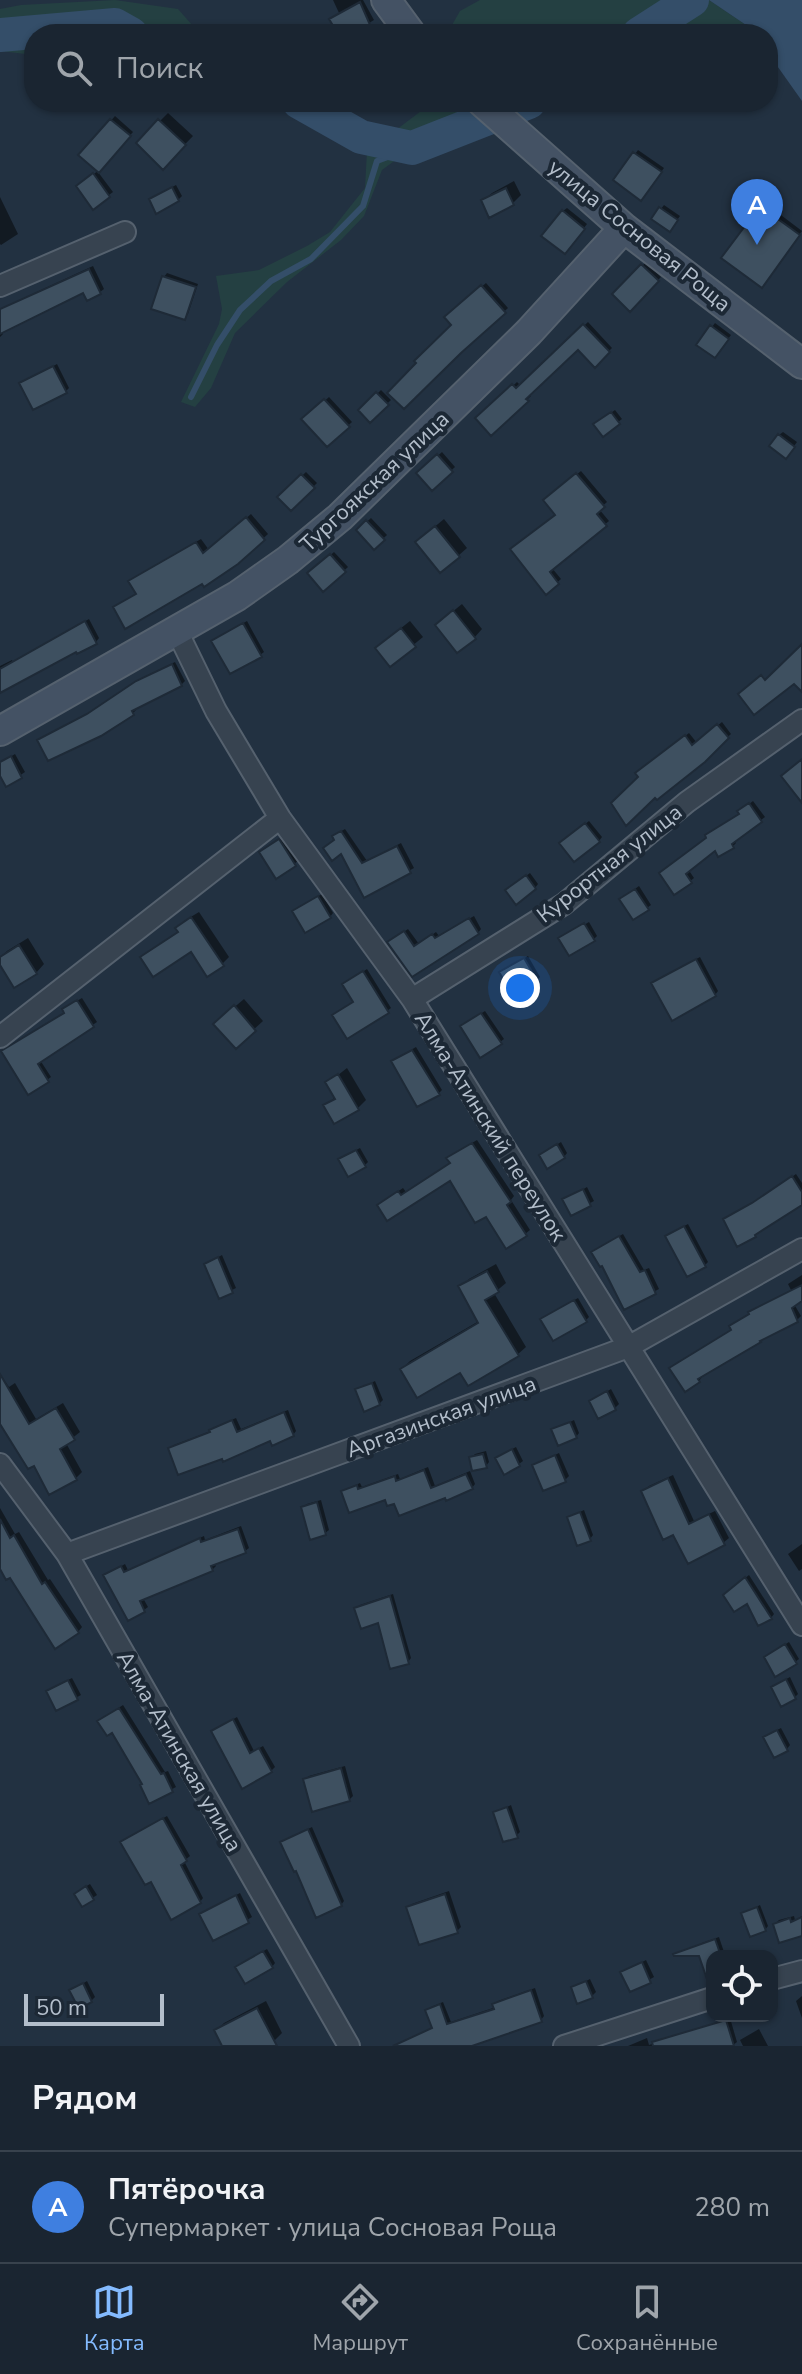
<!DOCTYPE html>
<html lang="ru">
<meta charset="utf-8">
<style>
body{margin:0;font-family:"Nunito Sans",sans-serif;background:#27313d;color:#f1f3f6}
.controls{position:absolute;right:24px;bottom:24px;display:grid;overflow:hidden;border-radius:16px;box-shadow:0 2px 6px #0004}
.controls button{width:72px;height:72px;display:grid;place-items:center;padding:0;border:0;border-bottom:2px solid #38424d;background:#1a2531;color:#f1f3f6;font:40px sans-serif}
.scale{position:absolute;left:24px;bottom:20px;width:140px;box-sizing:border-box;padding-left:8px;border:4px solid #b3becb;border-top:0;font-size:22px;line-height:28px;white-space:nowrap;color:#b3becb;-webkit-text-stroke:6px #1c2835;paint-order:stroke}
.you{position:absolute;left:520px;top:988px;width:28px;height:28px;margin:-20px;border:6px solid #fff;border-radius:50%;background:#1a73e8;box-shadow:0 0 0 12px #1a73e833}
.badge{display:grid;place-items:center;width:52px;height:52px;border-radius:50%;background:#84bbff;color:#fff;font-size:26px;font-weight:700}
.pin{position:absolute;translate:-50% -66px;filter:drop-shadow(0 2px 4px #0008)}
.pin::after{content:'';position:absolute;top:42px;width:28px;height:24px;background:inherit;clip-path:polygon(0 0,100% 0,50% 100%)}
.list{margin:0;padding:0;list-style:none}
h2{display:flex;justify-content:space-between;align-items:center;height:104px;margin:0;padding:0 32px;font-size:34px}
h2 small{font-size:26px;font-weight:400;color:#9fa5ab}
.list li{display:grid;grid-template-columns:52px 1fr auto;gap:24px;align-items:center;box-sizing:border-box;height:112px;padding:0 32px;border-top:2px solid #38424d}
.list b{display:block;font-size:30px;white-space:nowrap}
.list p{margin:0;font-size:26px;white-space:nowrap;color:#9fa5ab}
.list em{font-size:26px;font-style:normal;color:#9fa5ab}
.icon{flex:none;width:44px;height:44px;fill:none;stroke:currentColor;stroke-width:2;stroke-linecap:round;stroke-linejoin:round}
.map{position:relative;flex:none;width:802px;height:2046px;overflow:hidden}
.search{position:absolute;background:#1a2531;box-shadow:0 2px 6px #0004;left:24px;right:24px;top:24px;height:88px;display:flex;align-items:center;gap:20px;box-sizing:border-box;padding:0 28px;border-radius:32px;color:#9fa5ab;font-size:30px}
.sheet{height:216px;background:#1a2531}
nav{display:flex;justify-content:space-around;align-items:center;box-sizing:border-box;height:112px;border-top:2px solid #38424d;background:#1a2531;font-size:22px;color:#9fa5ab}
nav a{display:grid;justify-items:center;gap:4px}
nav .on{color:#84bbff}
.map>svg:first-child{display:block}
.green{fill:#244042}
.water{fill:#344e69}
.shadow{fill:#0007}
.lines{fill:none;stroke-linecap:round;stroke-linejoin:round}
.stream{stroke:#344e69;stroke-width:6}
.river{stroke:#344e69;stroke-width:34}
.building{fill:#3e5060;stroke:#1e2a37;stroke-width:2}
.street-casing{stroke:#55616e;stroke-width:24}
.secondary-casing{stroke:#55616e;stroke-width:32}
.street{stroke:#374350;stroke-width:20}
.secondary{stroke:#445264;stroke-width:28}
.labels{text-anchor:middle;stroke-width:8;stroke-linejoin:round;paint-order:stroke}
.street-label{font-size:22px;fill:#b3becb;stroke:#1c2835}
</style>
<div class="map">
<svg width="802" height="2046" viewBox="0 0 802 2046">
<rect width="100%" height="100%" fill="#223141"/>
<path class="green" d="M115 0 178 9 200 34H34V55L0 51V9L21 5Z
M480 0H709L749 27 748 34H447L460 11Z
M268 102H312L388 136 433 102H454L489 135 462 146 397 159 382 170 364 216 341 240 287 282 235 333 211 388 195 407 181 402 219 324 222 309 216 276 259 270 307 246 330 232 365 188 367 151C332 137 303 113 268 102Z"/>
<path class="water" d="M709 0H802V101L768 53V34H754L749 27Z"/>
<path class="shadow" d="M333 0H363L374 20 351 34H340L339 13Z
M168 113 193 136 163 167 138 143Z
M115 116 133 132 98 172 113 192 93 207 82 183 99 170 81 155Z
M638 150 664 168 645 195 616 180Z
M514 181 521 195 513 203 483 201 492 193Z
M176 185 182 196 178 200 155 196Z
M0 197 18 234 1 245 0 244Z
M765 203 802 231 765 282 724 258Z
M664 205 680 216 673 226 654 218Z
M567 208 587 224 568 248 563 211Z
M646 262 661 277 630 309 615 294Z
M93 266 104 289 100 292 84 290 2 331 3 334 0 337V309Z
M167 273 198 284 188 314 185 318 164 277Z
M486 283 508 308 460 352 454 325 447 317Z
M588 322 612 348 595 365 578 348 528 394 531 396 491 433 478 419 517 382 521 386Z
M715 323 731 335 719 352 699 344Z
M57 364 69 388 66 391 22 383Z
M381 390 391 400 370 420 361 410Z
M329 397 352 422 327 445 304 420Z
M615 410 622 419 618 422 599 421Z
M783 432 797 442 789 453 779 435Z
M442 452 455 467 432 488 419 473Z
M581 471 607 502 599 509 609 521 552 568 561 579 546 592 557 514 549 497Z
M306 472 317 483 291 509 280 497Z
M251 514 268 534 236 563 203 581 115 607 138 593 136 577 201 539 209 550Z
M371 518 387 535 374 547 358 530Z
M444 519 467 548 441 571 426 534Z
M334 552 348 567 324 589 310 573Z
M462 604 482 629 474 638 446 617Z
M89 619 99 638 96 642 77 650 0 691V666L12 660 13 662Z
M247 621 264 652 260 655 217 638Z
M410 621 423 637 390 664 386 640Z
M175 662 185 681 181 685 135 707 136 710 133 713 93 711 142 678Z
M722 722 731 734 703 760 641 777 642 770 689 733 697 743Z
M15 754 25 772 7 784 0 772V763Z
M753 801 765 817 735 840 736 843 733 846 719 855 715 848 688 869 694 878 675 893 661 873 708 838 707 836 711 832 741 813 740 811Z
M589 821 602 837 599 841 566 839Z
M345 829 367 861 401 843 414 868 365 895 336 839 338 833Z
M284 837 298 861 277 876 266 849Z
M530 873 538 884 535 888 511 887Z
M639 886 651 905 633 918 625 896Z
M322 894 333 913 330 917 298 908Z
M199 912 229 957 222 964 192 949 142 957 179 931 178 928 184 921Z
M474 916 481 929 478 933 413 974 393 939 408 929 419 944 436 932 439 936Z
M589 922 597 936 593 940 562 938Z
M28 938 44 964 36 973 0 961V958L7 951Z
M528 956 540 977 537 980 505 969Z
M700 957 718 991 715 995 657 980Z
M367 969 391 1008 387 1011H338L355 1001 344 984Z
M82 998 97 1022 40 1060 51 1077 47 1080 4 1052 66 1012 68 1006Z
M244 999 263 1021 236 1046 224 1016Z
M485 1011 504 1039 500 1042 466 1023Z
M416 1047 442 1090 439 1093 397 1058Z
M347 1068 366 1100 358 1108 335 1122 326 1106 336 1096 328 1083Z
M477 1140 514 1196 511 1200 530 1230 525 1234 486 1214 451 1178 388 1219 384 1201 403 1188 406 1192 452 1163 449 1158 453 1154Z
M561 1142 567 1153 564 1157 545 1152Z
M360 1148 368 1162 364 1166 345 1156Z
M796 1174 802 1183V1203L755 1235 758 1200Z
M587 1187 594 1201 571 1213 565 1200Z
M688 1224 708 1262 705 1265 671 1233Z
M623 1234 644 1270 649 1268 659 1289 625 1307 597 1249Z
M222 1255 236 1288 220 1296 206 1264Z
M496 1264 506 1283 494 1293 526 1347 517 1355 402 1369 410 1361 479 1321 461 1287 469 1279Z
M802 1275V1299L794 1304 801 1316 797 1320 763 1337 701 1375 702 1377 699 1381 685 1389 733 1329 754 1309 791 1290 788 1284Z
M578 1298 589 1317 586 1320 546 1316Z
M0 1374 9 1387 15 1383 36 1419 63 1403 80 1432 66 1443 82 1472 76 1478 34 1463 0 1418Z
M375 1381 383 1400 379 1404 357 1390Z
M611 1389 619 1404 615 1408 591 1401Z
M288 1410 296 1431 293 1435 271 1439 170 1448 174 1445 211 1431 215 1427 236 1418 241 1429Z
M574 1420 579 1433 576 1437 554 1430Z
M516 1447 523 1461 519 1464 501 1455Z
M486 1451 489 1462 486 1466 471 1458 475 1454Z
M559 1453 569 1476 565 1480 535 1465Z
M428 1467 435 1486 470 1471 475 1484 472 1488 446 1495 395 1501 343 1491 360 1483 362 1487 398 1474 400 1479Z
M673 1475 694 1521 715 1511 729 1538 723 1543 674 1532 644 1491 649 1486Z
M321 1500 329 1530 325 1533 303 1507 307 1504Z
M0 1508 15 1534 19 1532 48 1580 50 1579 82 1627 78 1632 0 1565Z
M584 1510 593 1535 590 1539 569 1517Z
M241 1526 249 1548 245 1551 214 1563 216 1566 212 1570 143 1598 148 1607 144 1610 106 1575 125 1564 128 1570 204 1536 205 1540Z
M802 1544V1569L799 1571 788 1554Z
M749 1575 774 1614 771 1618 739 1583Z
M393 1594 411 1658 408 1662 379 1621 356 1608 360 1605Z
M789 1642 799 1659 795 1662 770 1654Z
M790 1677 798 1694 795 1697 777 1684Z
M72 1678 81 1695 57 1708 52 1688Z
M123 1705 165 1772 168 1771 176 1787 150 1801 144 1784 103 1718Z
M237 1717 254 1751 263 1746 275 1767 271 1771 213 1731Z
M781 1728 790 1745 787 1749 769 1734Z
M345 1766 353 1796 349 1800 306 1779 309 1776Z
M511 1805 520 1832 516 1836 495 1813Z
M167 1816 190 1856 184 1861 203 1898 200 1902 126 1839Z
M312 1827 344 1901 341 1905 297 1868 282 1842Z
M90 1884 97 1895 83 1904 80 1890Z
M449 1891 461 1927 457 1931 408 1907 412 1904Z
M240 1893 252 1917 214 1939 205 1911Z
M760 1905 768 1926 765 1930 743 1914Z
M794 1916 795 1920 802 1916V1933L775 1924 779 1920Z
M719 1937 725 1955 712 1956V1962L698 1946 702 1943Z
M267 1949 275 1963 272 1967 241 1964Z
M646 1960 654 1977 631 1990 623 1972Z
M590 1979 596 1992 592 1996 573 1988Z
M87 1981 95 1997 91 2001 72 1990Z
M535 1988 544 2016 541 2020 465 2046H393L434 2027 427 2010 431 2007 443 2002 451 2022 496 2007 494 2004 498 2001Z
M802 1996V2018L796 2001Z
M266 2001 282 2033 274 2041 264 2046H224L216 2031 224 2023Z
M730 2018 737 2042 732 2046H628L647 2038 649 2045Z
M759 2029 768 2046H743L740 2040Z"/>
<g class="lines">
<path class="stream" d="M191 397 217 345 240 310 271 281 311 259 363 206 377 161 412 148"/>
<path class="river" d="M639 34 692 0
M0 35 115 25 131 34
M299 102 361 137 412 148 529 102"/>
</g>
<path class="building" d="M360 2 374 34H338L329 19Z
M110 119 131 136 99 173 78 155Z
M158 119 186 145 163 170 136 143Z
M633 152 662 172 641 201 613 180Z
M93 173 110 197 93 210 76 186Z
M172 187 179 201 156 214 149 199Z
M506 188 514 205 489 218 481 200Z
M760 206 800 235 762 288 721 258Z
M659 207 678 220 670 232 651 219Z
M562 210 585 229 565 254 541 236Z
M641 264 659 281 630 312 612 294Z
M89 269 101 294 87 301 83 293 0 334V309Z
M162 276 196 287 185 320 151 309Z
M481 285 506 313 461 353 404 409 387 393 416 363 414 361 451 325 444 317Z
M583 324 610 352 595 368 578 350 526 399 529 401 491 436 475 418 512 384 516 388Z
M710 325 729 339 715 358 696 345Z
M53 366 67 393 33 410 19 383Z
M376 392 389 405 370 423 358 410Z
M324 399 350 427 327 447 301 419Z
M611 412 620 424 603 437 593 424Z
M778 434 795 447 786 459 769 446Z
M437 454 453 472 432 491 416 473Z
M576 473 605 507 597 514 607 526 550 572 559 584 546 595 510 549 555 515 543 500Z
M301 474 315 488 291 511 277 497Z
M246 517 265 540 238 564 204 587 202 584 125 629 113 607 136 594 128 581 196 542 203 553Z
M366 520 385 540 374 550 356 530Z
M435 526 460 557 440 573 415 542Z
M330 554 346 572 323 592 307 573Z
M453 610 476 639 457 653 435 625Z
M85 621 97 644 77 654 76 652 0 693V669Z
M243 623 262 657 230 674 211 641Z
M401 628 416 647 390 667 375 648Z
M802 644V692L794 684 754 715 738 694 761 675 765 680Z
M172 664 182 686 132 711 134 715 101 736 48 761 37 740 87 714 136 681Z
M717 724 729 738 705 762 657 800 655 798 626 826 611 803 638 777 635 773 685 735 692 745Z
M11 756 22 778 6 787 0 776V762Z
M802 759V803L781 776Z
M749 803 762 822 732 844 734 848 718 857 715 851 686 874 692 883 674 895 659 873 706 838 705 835 739 814 737 811Z
M585 823 600 842 574 862 559 843Z
M341 831 362 863 397 846 411 873 364 898 341 854 332 861 323 848 334 840 332 836Z
M279 839 296 866 276 879 259 852Z
M526 875 536 889 516 905 505 890Z
M635 889 649 910 633 920 619 899Z
M318 896 331 918 305 933 292 911Z
M191 917 224 966 207 977 191 952 153 977 140 957 178 932 175 928Z
M469 918 479 934 412 977 387 942 404 931 414 946 432 934 435 938Z
M584 923 595 941 569 956 558 938Z
M19 945 37 974 14 988 0 965V957Z
M524 958 538 982 514 997 499 972Z
M696 959 716 996 672 1021 651 983Z
M363 971 389 1013 347 1039 332 1015 353 1002 342 984Z
M77 1000 94 1027 38 1064 49 1082 28 1095 1 1051 64 1013 62 1009Z
M234 1005 256 1031 236 1049 213 1024Z
M481 1013 502 1044 480 1058 460 1026Z
M412 1050 440 1095 417 1107 391 1061Z
M338 1074 359 1110 334 1124 323 1105 335 1099 325 1082Z
M472 1143 511 1202 507 1205 527 1236 506 1249 486 1217 475 1223 450 1181 387 1221 377 1205 398 1191 401 1195 450 1163 446 1158Z
M557 1144 565 1158 547 1169 539 1155Z
M356 1150 366 1167 348 1177 338 1159Z
M792 1176 802 1192V1205L755 1235 756 1237 737 1247 723 1219 752 1203Z
M583 1189 591 1206 571 1216 562 1199Z
M684 1226 706 1267 687 1277 665 1236Z
M619 1236 640 1272 645 1270 656 1294 624 1310 602 1266 600 1267 591 1252Z
M218 1257 233 1293 219 1299 204 1264Z
M487 1271 499 1292 485 1300 519 1356 468 1386 460 1373 417 1398 400 1369 478 1323 458 1286Z
M802 1285V1301L792 1308 798 1322 760 1341 761 1342 698 1379 700 1382 685 1392 669 1368 731 1330 729 1326 749 1314 748 1312Z
M574 1300 587 1322 553 1341 540 1319Z
M0 1374 29 1424 56 1408 75 1440 60 1449 77 1480 49 1495 34 1466 28 1469 0 1424Z
M372 1383 380 1405 364 1412 355 1389Z
M607 1391 616 1410 598 1419 589 1401Z
M284 1412 294 1436 272 1446 270 1441 223 1462 222 1459 178 1475 168 1448 210 1432 209 1430 232 1420 237 1432Z
M570 1422 577 1438 558 1446 551 1429Z
M512 1449 520 1466 504 1475 495 1458Z
M483 1454 487 1468 472 1471 469 1457Z
M555 1455 566 1482 543 1491 532 1465Z
M424 1470 431 1488 466 1474 473 1489 446 1501 445 1498 399 1516 394 1504 387 1506 385 1500 349 1513 341 1491 357 1485 358 1489 395 1476 396 1481Z
M668 1478 689 1524 709 1514 725 1545 688 1564 673 1535 663 1540 641 1491Z
M317 1502 326 1535 310 1540 301 1507Z
M580 1512 591 1541 577 1546 567 1517Z
M0 1519 10 1538 14 1535 42 1584 45 1582 79 1633 55 1649 10 1578 6 1580 0 1569Z
M238 1529 246 1553 211 1566 213 1571 140 1601 145 1612 128 1621 103 1575 121 1566 124 1572 200 1538 201 1542Z
M745 1577 772 1619 758 1626 747 1604 734 1612 723 1595Z
M390 1596 409 1664 390 1669 378 1623 361 1629 354 1608Z
M785 1644 797 1664 775 1677 764 1657Z
M786 1679 796 1699 781 1707 771 1687Z
M68 1680 78 1700 56 1711 46 1691Z
M119 1708 161 1774 164 1773 173 1792 149 1804 140 1785 142 1784 112 1733 107 1736 97 1721Z
M233 1719 250 1753 259 1748 272 1772 242 1789 211 1731Z
M777 1730 788 1751 774 1758 763 1737Z
M341 1768 350 1801 312 1812 303 1779Z
M507 1807 518 1838 503 1842 493 1812Z
M163 1818 187 1861 181 1865 201 1903 171 1920 151 1882 145 1885 120 1842Z
M308 1829 342 1906 316 1918 296 1871 294 1872 280 1842Z
M86 1886 94 1900 82 1907 74 1894Z
M445 1894 458 1933 419 1945 406 1907Z
M236 1895 249 1923 213 1941 199 1914Z
M757 1907 766 1931 750 1937 741 1913Z
M802 1917V1936L779 1943 773 1924 790 1918 791 1922Z
M715 1939 721 1956H712V1985H709L699 1956H674L673 1954Z
M263 1951 273 1968 245 1984 235 1967Z
M642 1962 651 1983 630 1992 620 1972Z
M586 1981 593 1998 577 2004 571 1987Z
M83 1983 92 2002 79 2009 69 1990Z
M531 1990 542 2022 472 2046H393L432 2028 425 2010 440 2004 447 2024 494 2009 492 2004Z
M257 2008 277 2046H222L214 2030Z
M726 2020 734 2046H653L652 2042Z"/>
<g class="lines">
<g class="street-casing">
<path id="street" d="M0 286 125 232
M177 631 216 711 280 818 412 999 802 1625
M412 999 564 904 687 802 802 720
M0 1037 280 818
M0 1464 67 1554 349 2046
M67 1554 628 1347 802 1249
M772 1979 802 1971
M564 2046 712 1998"/>
</g>
<g class="secondary-casing">
<path id="secondary" d="M386 0 411 34
M482 102 624 228 802 364
M0 731 237 596 288 560 340 517 529 332 624 228"/>
</g>
<use href="#street" class="street"/>
<use href="#secondary" class="secondary"/>
</g>
<g class="labels">
<g class="street-label">
<text transform="translate(640 235) rotate(39)" y="8">улица Сосновая Роща</text>
<text transform="translate(374 481) rotate(-43)" y="8">Тургоякская улица</text>
<text transform="translate(609 863) rotate(-38)" y="8">Курортная улица</text>
<text transform="translate(491 1126) rotate(58)" y="8">Алма-Атинский переулок</text>
<text transform="translate(441 1416) rotate(-20)" y="8">Аргазинская улица</text>
<text transform="translate(180 1751) rotate(60)" y="8">Алма-Атинская улица</text>
</g>
</g>
</svg>
<div class="controls">
<button><svg class="icon" aria-label="locate" viewBox="0 0 24 24"><circle cx="12" cy="12" r="6"/><path d="M12 2v4M12 18v4M2 12h4M18 12h4"/></svg></button>
</div>
<div class="scale">50 m</div>
<div class="you"></div>
<div class="pin badge" style="left:757px;top:245px;background:#3f7fe0">A</div>
<div class="search"><svg class="icon" aria-label="search" viewBox="0 0 24 24"><circle cx="10" cy="10" r="6"/><path d="M15 15l6 6"/></svg>Поиск</div>
</div>
<section class="sheet">
<h2>Рядом<small></small></h2>
<ul class="list">
<li><span class="badge" style="background:#3f7fe0">A</span><div><b>Пятёрочка</b><p>Супермаркет · улица Сосновая Роща</p></div><em>280 m</em></li>
</ul>
</section>
<nav>
<a class="on"><svg class="icon" aria-label="map" viewBox="0 0 24 24"><path d="M3 6l6-2 6 2 6-2v14l-6 2-6-2-6 2zM9 4v14M15 6v14"/></svg>Карта</a>
<a><svg class="icon" aria-label="directions" viewBox="0 0 24 24"><path d="M12 3l9 9-9 9-9-9zM9 14v-3h6M13 9l2 2-2 2"/></svg>Маршрут</a>
<a><svg class="icon" aria-label="saved" viewBox="0 0 24 24"><path d="M7 4h10v16l-5-4-5 4z"/></svg>Сохранённые</a>
</nav>
